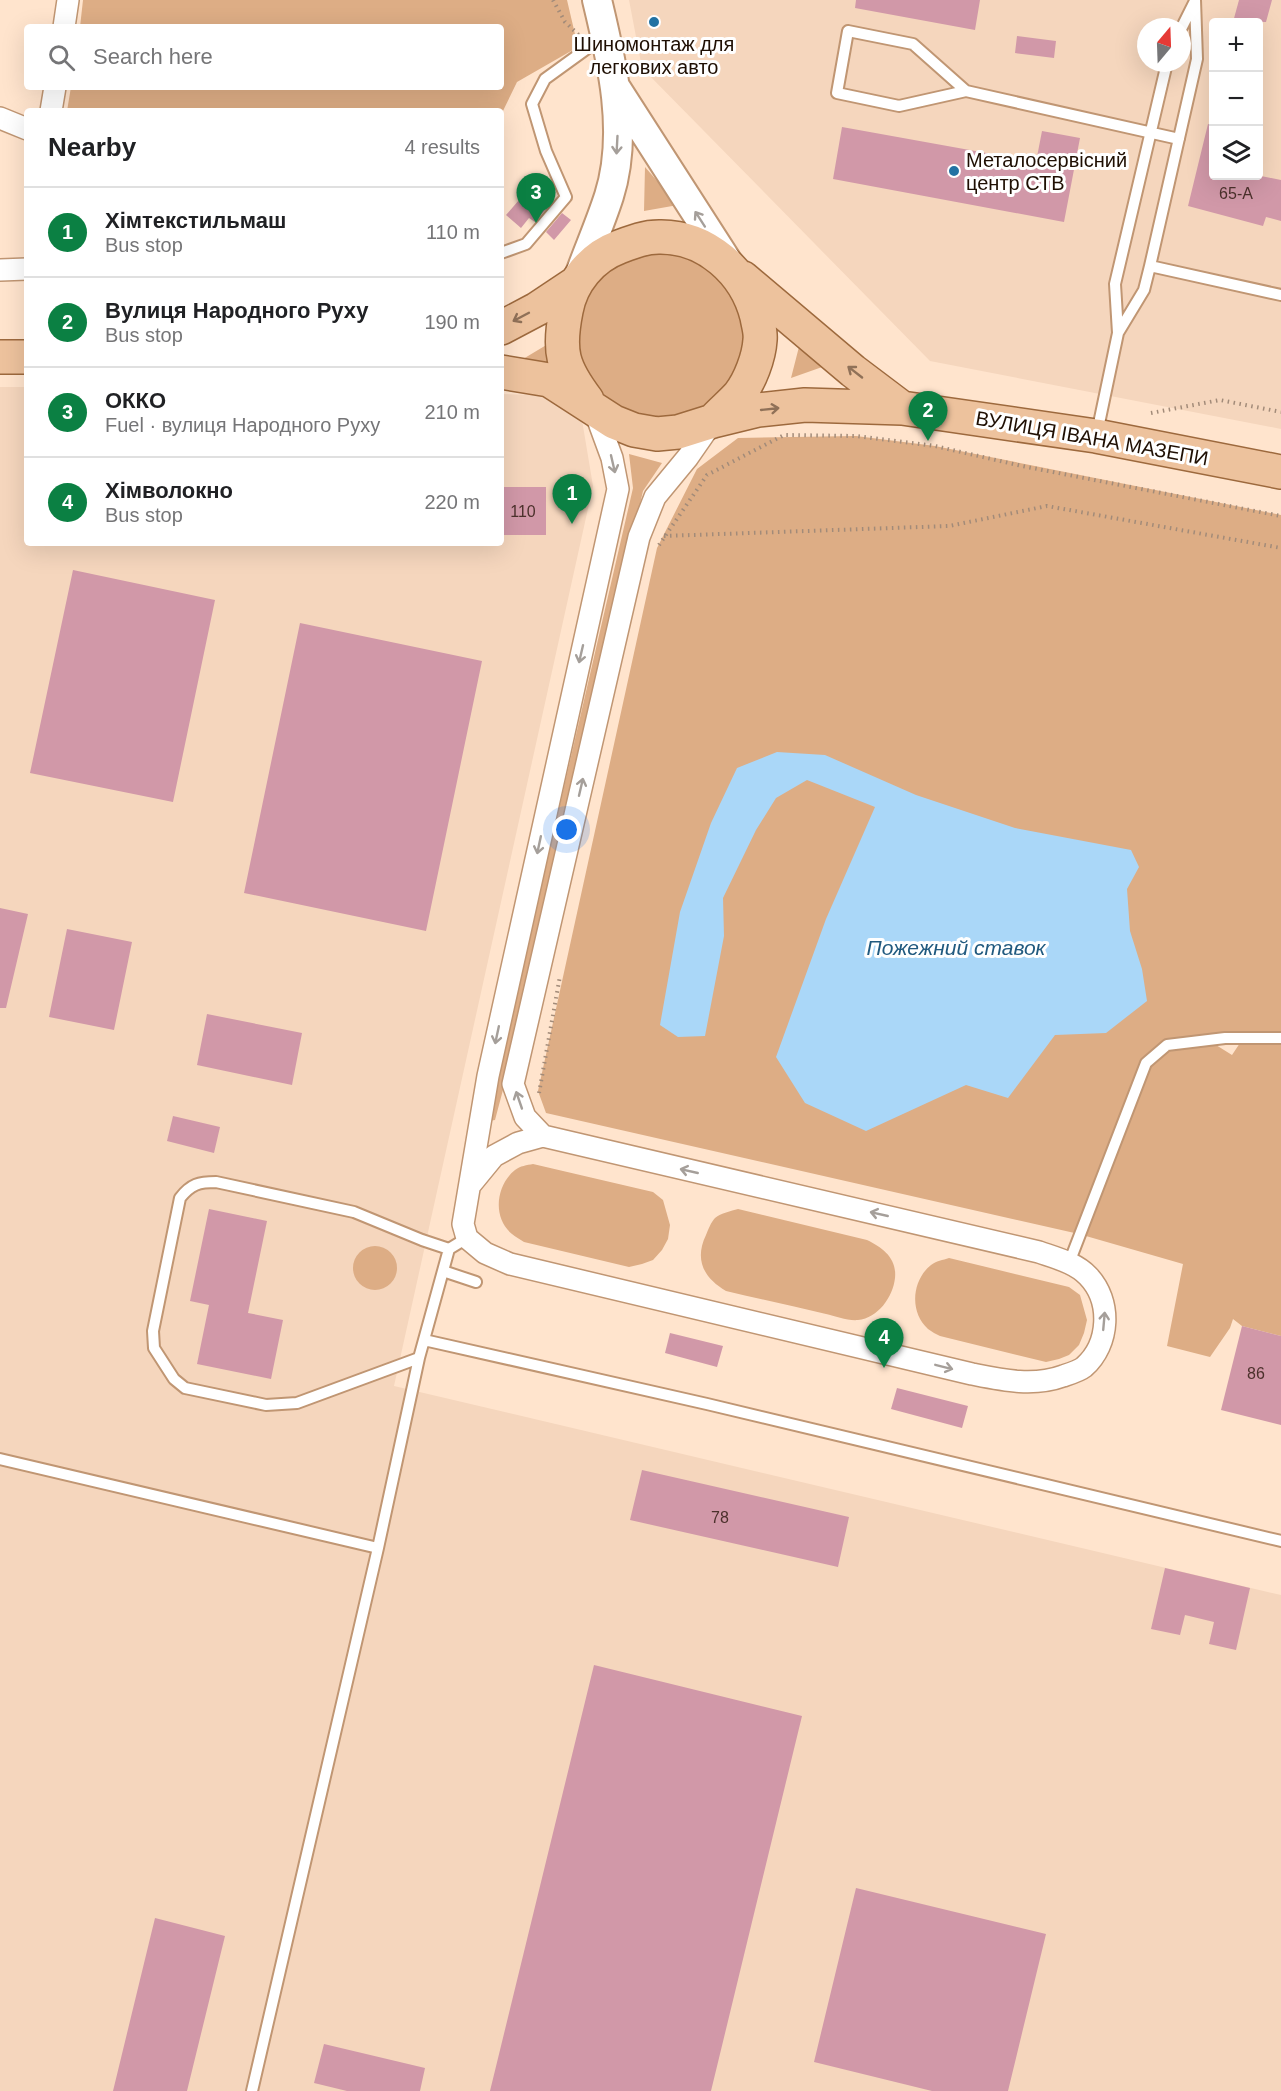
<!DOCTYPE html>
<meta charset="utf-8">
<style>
body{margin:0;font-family:Helvetica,sans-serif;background:#f2f2f2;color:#202124}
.controls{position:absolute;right:18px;top:18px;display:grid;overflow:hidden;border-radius:6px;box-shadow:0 6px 24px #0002}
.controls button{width:54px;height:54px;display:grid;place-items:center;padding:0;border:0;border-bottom:2px solid #e0e0e0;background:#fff;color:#202124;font:30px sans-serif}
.compass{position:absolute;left:1137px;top:18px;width:54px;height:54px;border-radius:50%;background:#fff;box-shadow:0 6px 24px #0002;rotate:19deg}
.you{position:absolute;left:567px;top:830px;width:21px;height:21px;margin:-15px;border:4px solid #fff;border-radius:50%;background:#1a73e8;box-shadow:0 0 0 9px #1a73e833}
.badge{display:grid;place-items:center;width:39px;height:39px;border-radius:50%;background:#0b8043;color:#fff;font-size:20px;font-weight:700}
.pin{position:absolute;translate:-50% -50px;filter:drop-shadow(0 2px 3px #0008)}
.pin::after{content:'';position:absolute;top:32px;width:21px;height:18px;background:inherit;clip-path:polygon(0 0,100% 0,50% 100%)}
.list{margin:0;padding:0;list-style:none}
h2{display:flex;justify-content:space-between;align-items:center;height:78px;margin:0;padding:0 24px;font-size:26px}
h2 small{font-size:20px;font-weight:400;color:#757577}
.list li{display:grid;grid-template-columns:39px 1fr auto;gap:18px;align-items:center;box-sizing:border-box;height:90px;padding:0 24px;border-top:2px solid #e0e0e0}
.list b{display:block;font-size:22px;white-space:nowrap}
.list p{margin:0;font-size:20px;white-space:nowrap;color:#757577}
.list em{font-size:20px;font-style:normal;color:#757577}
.icon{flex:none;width:33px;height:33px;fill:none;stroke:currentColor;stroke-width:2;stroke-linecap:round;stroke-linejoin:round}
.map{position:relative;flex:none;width:1281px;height:2091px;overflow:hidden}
.search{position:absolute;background:#fff;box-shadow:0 6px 24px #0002;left:24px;top:24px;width:480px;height:66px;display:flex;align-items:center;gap:15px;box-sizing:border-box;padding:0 21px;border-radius:6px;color:#757577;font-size:22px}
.panel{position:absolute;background:#fff;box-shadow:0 6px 24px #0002;left:24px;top:108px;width:480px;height:438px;border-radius:6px}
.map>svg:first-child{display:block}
.built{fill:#f5d6bd;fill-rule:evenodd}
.green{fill:#ddad85}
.water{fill:#aad7f8}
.building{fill:#d198a8}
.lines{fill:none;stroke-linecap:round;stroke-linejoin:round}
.lane-casing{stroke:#c09673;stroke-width:14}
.street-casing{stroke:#c09673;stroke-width:24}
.secondary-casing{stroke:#c09673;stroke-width:32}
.primary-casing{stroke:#9d693d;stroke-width:36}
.path{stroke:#a28b79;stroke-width:4;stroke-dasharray:1.5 4.5;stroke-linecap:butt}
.lane{stroke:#fff;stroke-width:10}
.street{stroke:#fff;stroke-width:21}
.secondary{stroke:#fff;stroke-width:28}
.primary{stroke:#edc29d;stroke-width:33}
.oneway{stroke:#a59f9a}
.oneway2{stroke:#907158}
.poi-dot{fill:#2272a3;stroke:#fff;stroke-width:2}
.labels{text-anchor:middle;stroke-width:6;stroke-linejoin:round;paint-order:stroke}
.number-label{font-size:16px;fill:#4c312c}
.poi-label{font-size:20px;fill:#1f0f03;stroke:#fff}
.street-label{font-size:20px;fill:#1f0f03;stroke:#fff}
.water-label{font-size:21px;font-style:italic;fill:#215a7f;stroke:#fff}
</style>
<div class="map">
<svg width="1281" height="2091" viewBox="0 0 1281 2091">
<rect width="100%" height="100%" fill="#ffe4cd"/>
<path class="built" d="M629 0H1281V429L930 361 642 68ZM1214 22H1258V176H1214ZM1146 27H1182V63H1146Z
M0 387H27V543H501V394L541 395 582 420 593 486 394 1386 1281 1595V2091H0Z"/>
<path class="green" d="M83 0H567L578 47 517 82 501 115V111H67L71 87H501V27H80Z
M645 167 678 205 644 211Z
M576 336a84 84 0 1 1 168 0a84 84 0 1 1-168 0Z
M801 339 825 366 791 378Z
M548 344 555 370 523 359Z
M856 436 935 446 1281 515V1038L1167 1045 1149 1062 1173 1049 1216 1045 1232 1055 1240 1043H1281V1336L1242 1326 1233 1319 1230 1328 1210 1357 1167 1346 1183 1264 1079 1234 546 1113 538 1091 657 548 697 469 738 438Z
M629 454 662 463 643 491 504 1086 495 1120 489 1121V1112L633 488Z
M533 1164 653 1192 663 1200 670 1225 668 1239 662 1250 653 1260 642 1264 629 1267 524 1242C520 1239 515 1237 512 1234 492 1218 496 1185 515 1170 520 1166 527 1165 533 1164Z
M738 1209 867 1240C883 1248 897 1258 895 1278 893 1297 878 1318 858 1320 848 1321 835 1316 826 1314 793 1306 759 1299 726 1291 704 1278 694 1260 706 1235 708 1230 711 1222 715 1218 721 1213 731 1211 738 1209Z
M353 1268a22 22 0 1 1 44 0a22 22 0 1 1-44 0Z
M949 1258 1069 1287 1080 1295 1087 1320 1084 1333 1079 1345 1069 1355 1059 1359 1046 1362 940 1336C936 1334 932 1332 928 1329 909 1312 912 1280 931 1265 936 1261 943 1260 949 1258Z"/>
<path class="water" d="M777 752 825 755 916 795 1015 828 1131 850 1139 867 1127 889 1130 931 1142 969 1147 1001 1106 1033 1055 1035 1008 1098 966 1085 866 1131 805 1103 776 1057 826 919 875 807 807 780 776 798 756 830 723 898 724 936 705 1036 678 1037 660 1025 680 912 711 823 737 768Z"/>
<path class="building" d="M856 0H980L975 30 855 8Z
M1239 0H1272L1266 22H1233Z
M1017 36 1056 41 1054 58 1015 53Z
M1208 124 1214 125V176H1261L1281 180V221L1266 217 1263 226 1188 206Z
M842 127 1036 162 1042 131 1080 138 1064 222 833 179Z
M526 192 538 201 543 195 551 203 535 222 529 218 521 228 506 215Z
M562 213 571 220 554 240 546 232Z
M501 487H546V535H501Z
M73 570 215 600 173 802 30 773Z
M300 623 482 661 426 931 244 893Z
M0 908 28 914 6 1008H0Z
M67 929 132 942 114 1030 49 1017Z
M207 1014 302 1033 292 1085 197 1065Z
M173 1116 220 1127 214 1153 167 1141Z
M209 1209 267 1221 248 1313 283 1320 271 1379 197 1364 209 1305 190 1301Z
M1242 1326 1281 1336V1425L1221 1410Z
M670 1333 723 1346 717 1367 665 1353Z
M897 1388 968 1406 962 1428 891 1409Z
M642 1470 849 1517 838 1567 630 1520Z
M1165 1568 1250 1588 1236 1650 1209 1644 1214 1622 1185 1615 1180 1635 1151 1629Z
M594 1665 802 1716 711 2091H490Z
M856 1888 1046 1934 1008 2091H932L814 2062Z
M155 1918 225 1936 187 2091H113Z
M324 2044 425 2068 420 2091H347L314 2083Z"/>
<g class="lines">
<g class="lane-casing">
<path id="lane" d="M1182 27 1194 3
M966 91 899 106 837 93 848 31 913 44 966 91 1179 139
M501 253 526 244 566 197 546 151 532 104 545 79 603 37
M1150 266 1281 295
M1118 333 1144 290 1150 266 1197 59 1195 0
M1097 433 1118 333 1115 284 1167 63
M1069 1263 1146 1063 1167 1045 1225 1038H1281
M443 1271 476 1282
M424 1340 707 1404 1281 1541
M419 1358 297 1403 266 1405 185 1388 174 1379 154 1348 153 1331 180 1198C191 1184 199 1182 216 1182L354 1212 422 1240 449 1249
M0 1459 378 1548
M252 2091 378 1548 419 1358 449 1249 467 1238"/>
</g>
<g class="street-casing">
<path id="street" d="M64 27 68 0
M51 111 55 87
M0 118 27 129
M0 270 27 269
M594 409 612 458 618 489 488 1076 463 1224 467 1238 485 1253 510 1264 972 1374C1002 1380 1033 1387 1063 1376 1069 1374 1079 1371 1084 1367 1110 1344 1112 1301 1088 1276 1076 1263 1056 1258 1039 1252L543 1136 525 1117 513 1084 639 537 655 497 688 457 713 421
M471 1184 494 1156 518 1143 543 1136"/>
</g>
<g class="secondary-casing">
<path id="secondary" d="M616 88 729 264
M578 279C588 251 600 224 609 196 629 133 612 62 597 0"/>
</g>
<g class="primary-casing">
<path id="primary" d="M743 278 853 371 902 408
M501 328 537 309 576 283
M0 357H27
M501 372 549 380 614 422 634 430 657 434 678 432 713 421 758 410 805 405 902 408 1096 436 1281 472
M587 400C562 367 558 351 566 311 571 282 592 257 619 247 632 242 644 237 659 237 706 236 746 272 757 317 758 324 761 332 760 340 759 357 750 381 739 395 731 404 721 412 713 421"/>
</g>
<path class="path" d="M553 0 565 22 581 37
M1151 413 1220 400 1281 412
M664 536 949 526 1047 506 1281 548
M659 545 707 475 784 435 856 436 935 446 1022 466 1281 516
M539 1093 560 976"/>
<use href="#lane" class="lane"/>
<use href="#street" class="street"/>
<use href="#secondary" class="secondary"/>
<use href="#primary" class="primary"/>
</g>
<defs><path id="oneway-shaft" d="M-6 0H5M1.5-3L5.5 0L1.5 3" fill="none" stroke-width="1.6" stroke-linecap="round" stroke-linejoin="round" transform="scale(1.5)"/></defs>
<g class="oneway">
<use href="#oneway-shaft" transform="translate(617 145) rotate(93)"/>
<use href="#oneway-shaft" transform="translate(700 219) rotate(-123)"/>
<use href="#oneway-shaft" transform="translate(613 464) rotate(77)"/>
<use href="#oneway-shaft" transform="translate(581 654) rotate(103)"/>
<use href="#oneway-shaft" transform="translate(581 787) rotate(-77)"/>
<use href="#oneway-shaft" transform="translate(539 845) rotate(102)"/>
<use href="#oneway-shaft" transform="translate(497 1035) rotate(102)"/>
<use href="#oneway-shaft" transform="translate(519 1100) rotate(-109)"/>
<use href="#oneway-shaft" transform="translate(689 1171) rotate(-167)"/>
<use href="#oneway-shaft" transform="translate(879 1214) rotate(-167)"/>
<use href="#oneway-shaft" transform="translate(1104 1321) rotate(-85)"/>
<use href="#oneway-shaft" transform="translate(944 1367) rotate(14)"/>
</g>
<g class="oneway2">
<use href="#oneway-shaft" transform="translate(521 317) rotate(152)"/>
<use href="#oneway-shaft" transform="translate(855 372) rotate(-142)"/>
<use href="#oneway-shaft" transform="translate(770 409) rotate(-6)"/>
</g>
<g class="poi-dot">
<circle cx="654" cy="22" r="6"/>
<circle cx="954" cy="171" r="6"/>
</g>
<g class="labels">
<g class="number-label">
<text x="1236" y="199">65-А</text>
<text x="523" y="517">110</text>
<text x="1256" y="1379">86</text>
<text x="720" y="1523">78</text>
</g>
<g class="poi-label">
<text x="654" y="51">Шиномонтаж для<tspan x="654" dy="23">легкових авто</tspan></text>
<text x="966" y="167" text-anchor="start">Металосервісний<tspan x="966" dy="23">центр СТВ</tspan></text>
</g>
<g class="street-label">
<text transform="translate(1092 438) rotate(10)" y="7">ВУЛИЦЯ ІВАНА МАЗЕПИ</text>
</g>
<g class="water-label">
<text x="956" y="955">Пожежний ставок</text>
</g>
</g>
</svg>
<div class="controls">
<button>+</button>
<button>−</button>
<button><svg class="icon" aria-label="layers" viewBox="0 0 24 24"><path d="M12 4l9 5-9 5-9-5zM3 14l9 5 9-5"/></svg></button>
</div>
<svg class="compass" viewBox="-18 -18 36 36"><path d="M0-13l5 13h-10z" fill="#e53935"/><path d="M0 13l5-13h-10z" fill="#757577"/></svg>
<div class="you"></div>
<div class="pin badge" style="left:572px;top:524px">1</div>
<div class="pin badge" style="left:928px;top:441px">2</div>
<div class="pin badge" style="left:536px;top:223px">3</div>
<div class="pin badge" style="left:884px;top:1368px">4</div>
<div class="search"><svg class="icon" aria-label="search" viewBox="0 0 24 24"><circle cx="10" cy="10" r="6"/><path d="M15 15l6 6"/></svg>Search here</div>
<section class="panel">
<h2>Nearby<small>4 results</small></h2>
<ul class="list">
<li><span class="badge">1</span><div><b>Хімтекстильмаш</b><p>Bus stop</p></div><em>110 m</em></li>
<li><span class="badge">2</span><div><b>Вулиця Народного Руху</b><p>Bus stop</p></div><em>190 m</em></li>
<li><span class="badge">3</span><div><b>ОККО</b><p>Fuel · вулиця Народного Руху</p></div><em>210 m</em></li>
<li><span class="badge">4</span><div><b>Хімволокно</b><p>Bus stop</p></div><em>220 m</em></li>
</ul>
</section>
</div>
